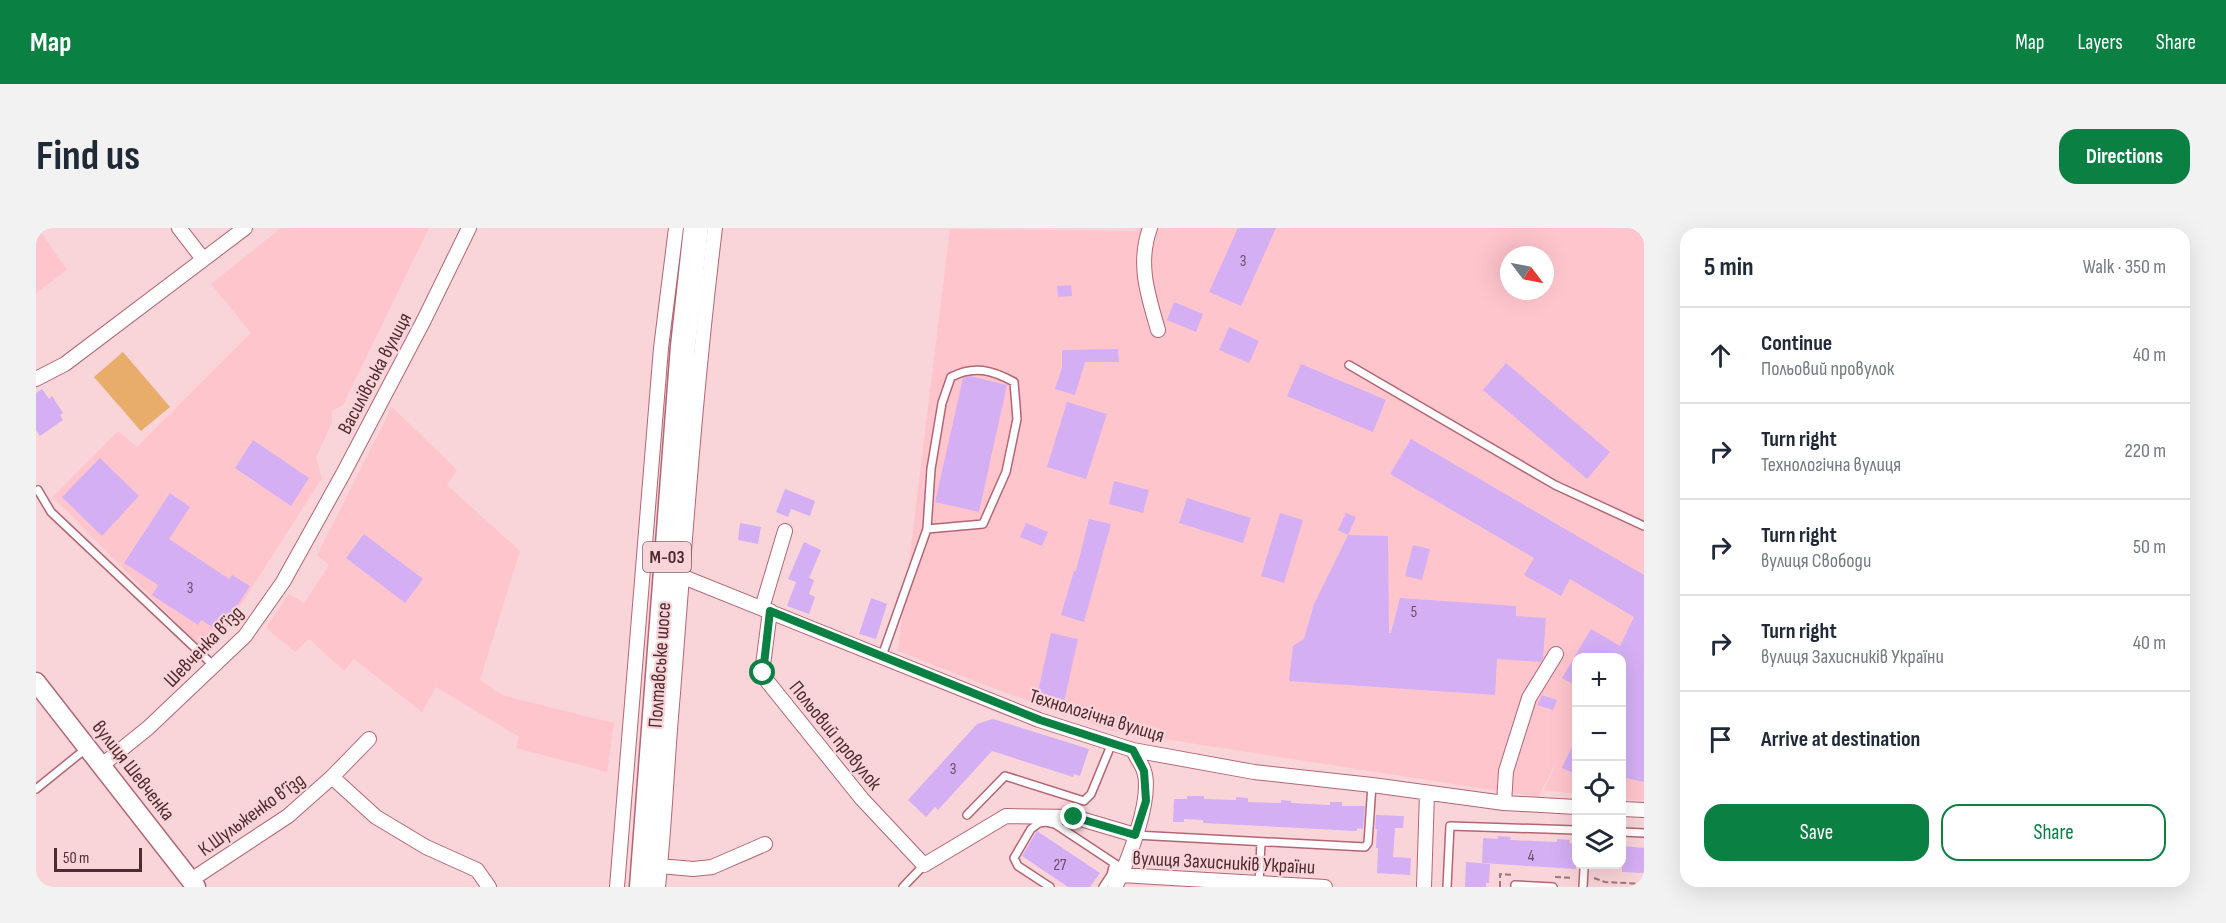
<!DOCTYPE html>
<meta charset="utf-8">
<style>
body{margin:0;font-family:"Sofia Sans Condensed",sans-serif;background:#f2f2f3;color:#1f2937}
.controls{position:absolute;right:18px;bottom:18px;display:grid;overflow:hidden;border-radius:12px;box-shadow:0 6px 24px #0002}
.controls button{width:54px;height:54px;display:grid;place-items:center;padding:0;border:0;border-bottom:2px solid #e0e1e3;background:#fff;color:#1f2937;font:30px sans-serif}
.compass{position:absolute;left:1464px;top:18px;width:54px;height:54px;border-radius:50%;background:#fff;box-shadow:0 6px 24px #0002;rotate:122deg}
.scale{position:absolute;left:18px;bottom:15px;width:88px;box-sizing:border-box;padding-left:6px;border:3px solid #4e2b31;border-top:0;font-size:16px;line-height:21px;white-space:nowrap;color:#4e2b31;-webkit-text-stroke:4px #f9d4d9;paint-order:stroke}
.stop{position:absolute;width:18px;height:18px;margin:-14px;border:4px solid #0b8043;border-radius:50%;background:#fff}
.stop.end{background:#0b8043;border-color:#fff;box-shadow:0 2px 6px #0008}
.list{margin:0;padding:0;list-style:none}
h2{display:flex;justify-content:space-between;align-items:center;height:78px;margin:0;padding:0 24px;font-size:26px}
h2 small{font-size:20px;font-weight:400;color:#747a83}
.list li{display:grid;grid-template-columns:39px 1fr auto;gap:18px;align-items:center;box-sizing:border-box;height:96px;padding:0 24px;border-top:2px solid #e0e1e3}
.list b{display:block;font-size:22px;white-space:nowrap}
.list p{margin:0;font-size:20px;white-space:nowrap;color:#747a83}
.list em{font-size:20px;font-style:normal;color:#747a83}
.actions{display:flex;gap:12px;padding:18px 24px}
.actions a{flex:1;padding:14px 0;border:2px solid #0b8043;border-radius:18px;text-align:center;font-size:21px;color:#0b8043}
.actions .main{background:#0b8043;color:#fff}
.icon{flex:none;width:33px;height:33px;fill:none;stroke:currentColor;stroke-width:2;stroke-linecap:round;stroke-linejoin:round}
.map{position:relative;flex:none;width:1608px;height:659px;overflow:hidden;border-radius:18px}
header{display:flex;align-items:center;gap:36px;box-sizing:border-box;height:84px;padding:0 30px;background:#0b8043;color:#fff}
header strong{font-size:28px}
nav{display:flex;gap:33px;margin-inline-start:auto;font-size:21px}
.intro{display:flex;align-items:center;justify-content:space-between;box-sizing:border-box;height:144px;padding:0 36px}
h1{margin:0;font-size:42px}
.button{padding:15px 27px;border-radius:18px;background:#0b8043;color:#fff;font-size:21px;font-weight:700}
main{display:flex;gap:36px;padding:0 36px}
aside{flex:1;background:#fff;border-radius:18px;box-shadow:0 6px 24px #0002}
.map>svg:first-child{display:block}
.built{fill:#ffc5cd;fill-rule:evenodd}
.green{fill:#e8ad6a}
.building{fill:#d4aff4}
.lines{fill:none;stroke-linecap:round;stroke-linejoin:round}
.lane-casing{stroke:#b46574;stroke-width:10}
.street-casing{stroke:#b46574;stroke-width:16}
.secondary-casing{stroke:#b46574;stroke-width:21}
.highway-casing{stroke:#b46574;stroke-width:27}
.path{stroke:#9b777d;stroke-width:2;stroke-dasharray:6 3;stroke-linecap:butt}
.lane{stroke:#fff;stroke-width:7}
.street{stroke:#fff;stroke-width:14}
.secondary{stroke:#fff;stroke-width:18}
.highway{stroke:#fff;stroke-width:24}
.route{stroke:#0b8043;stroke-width:8}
.labels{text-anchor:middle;stroke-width:4.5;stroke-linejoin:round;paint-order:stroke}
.number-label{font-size:16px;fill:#704c62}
.shield{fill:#f9d4d9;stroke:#815e63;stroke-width:1.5}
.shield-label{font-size:18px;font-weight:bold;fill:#4e2b31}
.street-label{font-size:20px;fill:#4e2b31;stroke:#f9d4d9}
</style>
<header>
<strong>Map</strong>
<nav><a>Map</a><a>Layers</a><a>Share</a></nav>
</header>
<div class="intro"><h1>Find us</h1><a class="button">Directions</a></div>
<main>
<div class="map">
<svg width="1608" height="659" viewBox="0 0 1608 659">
<rect width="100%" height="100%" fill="#f9d4d9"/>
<path class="built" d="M0 0H2L31 42 0 65Z
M245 0H393L307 177 296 183V195L280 229 286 250 185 408 170 425 17 269 82 203 101 219 215 105 175 56Z
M1103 0H1608V573L1586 571V430H1540V566L1508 562 1522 531 1502 569 1076 503 949 457 862 423 914 1 1101 3ZM1473 27H1509V63H1473Z
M356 179 421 242 411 257 484 323 444 452 466 467 578 495 571 544 480 520 483 509 400 459 386 484 318 431 308 443 273 411 259 424 230 400 253 366 268 375 293 337 281 327Z"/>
<path class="green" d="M87 124 134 179 105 203 58 149Z"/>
<path class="building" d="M1202 0H1240L1205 78 1173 64Z
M1035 57 1036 68 1022 69 1021 58Z
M1138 74 1167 86 1160 104 1131 92Z
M1193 99 1223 113 1213 135 1183 122Z
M1082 121 1083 134H1049L1039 167 1019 161 1026 140V122Z
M1470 135 1574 224 1551 251 1447 162Z
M1265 136 1350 172 1337 204 1251 168Z
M934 148 971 157 943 284 899 274 927 150Z
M6 161 13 171 16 168 27 185 24 187 27 192 4 208 0 202V165Z
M1031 174 1071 186 1050 251 1011 239Z
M1375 211 1608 347V554L1586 549V429H1540V458L1526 450 1555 401 1584 418 1598 389 1534 351 1525 368 1488 347 1498 330 1354 246Z
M217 212 273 250 255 278 199 240Z
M64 230 103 268 66 308 26 269Z
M1078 253 1113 262 1107 285 1073 276Z
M749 261 779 273 774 288 755 281 752 289 740 284Z
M134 265 154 279 133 311 193 351 196 347 214 358 184 404 165 392 162 397 116 367 122 357 88 335Z
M1151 270 1215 290 1207 315 1143 295Z
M1244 285 1267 292 1248 355 1225 348Z
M1310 285 1320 289 1312 307 1302 302Z
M1053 291 1075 296 1048 394 1025 387 1038 343H1040Z
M704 295 725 299 722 316 702 312Z
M990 295 1012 304 1006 318 984 309Z
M328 306 387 351 369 375 310 330Z
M1312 307 1352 308 1353 405H1355L1364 370 1480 378V388L1510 390 1507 430 1505 434 1461 431 1459 467 1253 453 1257 418 1268 411 1278 376Z
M768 314 785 322 773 350 778 352 773 366 779 369 773 386 751 378 760 354 752 351Z
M1377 317 1394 321 1386 352 1369 348Z
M835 370 851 376 840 411 823 406Z
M1015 405 1042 411 1026 483 999 477Z
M1506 467 1521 472 1517 482 1501 477Z
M957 491 1053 521 1044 548 1038 546 1037 549 956 523 902 582 899 579 890 589 872 572 941 496Z
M1540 510V546L1526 540Z
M1151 568H1168V571L1200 572V569L1212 570V574L1245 575V572L1255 573V575L1294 577V574H1306V578H1329L1327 601 1321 600V603L1167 595V592L1148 591V594H1137L1138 571H1151Z
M1340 587 1368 588 1367 600H1359L1357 629 1375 630 1374 647 1341 645 1342 620H1340L1341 601H1339Z
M1001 603 1064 645 1054 659H1032L986 628Z
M1462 608 1475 609 1474 612 1521 614V611L1534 612 1533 615 1540 616V641L1446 635 1447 610 1462 611Z
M1586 618 1608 620V645L1586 644Z
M1430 634 1454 636 1453 655H1450V659H1429Z"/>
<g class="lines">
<g class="lane-casing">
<path id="lane" d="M1313 137 1519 257 1608 298
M2 262 15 284 178 438
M846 428 891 301 895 241 906 175 915 149C938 137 956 142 978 154L981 191 970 244 947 296 891 301
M0 561 52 519
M931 587 969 548 1048 573 1055 566 1076 515
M1586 604 1608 605
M1099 607 1329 619 1332 615 1336 557
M1223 656 1225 614
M867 659 888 637
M1014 659 982 638 978 630 995 601 1003 595 1010 594 1019 596 1087 641
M1067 659 1075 647 1078 635
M1411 659 1414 598 1540 602
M1479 659V657L1517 659
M1547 659 1548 641"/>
</g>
<g class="street-casing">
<path id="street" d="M143 0 167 31
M1114 0C1101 36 1112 67 1122 102
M0 151 29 136 209 0
M630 342 1003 492 1097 522 1218 544 1336 557 1468 575 1540 579
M726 380 749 303
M734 383 727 437V445L731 453 826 571 888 637 970 588 1038 589 1099 607
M66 537 112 500 209 408 247 354 307 246 388 92 433 0
M296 549 340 589 390 619 441 642 453 659
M1468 575 1470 543 1493 470 1520 426
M1586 581 1608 582
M624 638 657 641 676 639 729 616
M1085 647 1289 659
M155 652 252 588 296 549 333 511
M581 659 625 120 640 0
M622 659C629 594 631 530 637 465 649 310 660 154 679 0
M1079 659C1092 634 1117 570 1108 543 1106 536 1100 529 1097 522
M1388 659 1391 565"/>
</g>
<g class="secondary-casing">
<path id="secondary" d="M0 454 160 659"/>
</g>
<g class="highway-casing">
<path id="highway" d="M606 659 647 118 660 0"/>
</g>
<path class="path" d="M1519 649 1537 650
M1558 650 1569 654 1608 656
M1464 659V646L1477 647"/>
<use href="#lane" class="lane"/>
<use href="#street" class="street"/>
<use href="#secondary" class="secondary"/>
<use href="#highway" class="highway"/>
</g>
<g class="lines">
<path class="route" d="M727 445 734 383 1004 492 1097 522 1108 543 1110 573 1099 607 1038 589"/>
</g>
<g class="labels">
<g class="number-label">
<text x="1207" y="38">3</text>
<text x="154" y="365">3</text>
<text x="1378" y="389">5</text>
<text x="917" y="546">3</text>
<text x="1495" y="633">4</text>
<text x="1024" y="642">27</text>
</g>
<rect class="shield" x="607" y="314" width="48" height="30" rx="4.5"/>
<g class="shield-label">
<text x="631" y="335">М-03</text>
</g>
<g class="street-label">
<text transform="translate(338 145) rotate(-62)" y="7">Василівська вулиця</text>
<text transform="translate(167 418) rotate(-46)" y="7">Шевченка в’їзд</text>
<text transform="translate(623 437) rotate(-86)" y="7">Полтавське шосе</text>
<text transform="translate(1061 487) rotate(17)" y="7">Технологічна вулиця</text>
<text transform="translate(800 507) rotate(51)" y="7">Польовий провулок</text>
<text transform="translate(98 542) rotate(52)" y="7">вулиця Шевченка</text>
<text transform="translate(215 586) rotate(-36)" y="7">К.Шульженко в’їзд</text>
<text transform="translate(1188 634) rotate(3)" y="7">вулиця Захисників України</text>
</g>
</g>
</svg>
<div class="controls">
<button>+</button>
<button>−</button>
<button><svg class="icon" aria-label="locate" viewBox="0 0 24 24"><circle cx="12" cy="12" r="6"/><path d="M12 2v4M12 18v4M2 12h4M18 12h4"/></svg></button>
<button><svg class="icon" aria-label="layers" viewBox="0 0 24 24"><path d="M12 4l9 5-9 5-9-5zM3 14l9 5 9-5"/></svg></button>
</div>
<svg class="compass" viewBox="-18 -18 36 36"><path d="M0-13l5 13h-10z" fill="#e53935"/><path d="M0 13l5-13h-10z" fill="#747a83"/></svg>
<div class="scale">50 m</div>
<div class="stop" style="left:727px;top:445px"></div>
<div class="stop end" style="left:1038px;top:589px"></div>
</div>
<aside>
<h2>5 min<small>Walk · 350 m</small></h2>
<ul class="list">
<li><svg class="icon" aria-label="ahead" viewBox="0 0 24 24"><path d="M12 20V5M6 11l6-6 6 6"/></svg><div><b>Continue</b><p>Польовий провулок</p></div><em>40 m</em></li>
<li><svg class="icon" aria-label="right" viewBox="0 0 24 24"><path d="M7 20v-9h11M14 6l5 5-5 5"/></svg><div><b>Turn right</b><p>Технологічна вулиця</p></div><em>220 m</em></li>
<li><svg class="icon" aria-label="right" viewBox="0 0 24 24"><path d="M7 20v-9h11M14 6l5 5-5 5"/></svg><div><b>Turn right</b><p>вулиця Свободи</p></div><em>50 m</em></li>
<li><svg class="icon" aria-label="right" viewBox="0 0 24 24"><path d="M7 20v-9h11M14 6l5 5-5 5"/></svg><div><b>Turn right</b><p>вулиця Захисників України</p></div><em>40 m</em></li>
<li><svg class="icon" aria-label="arrive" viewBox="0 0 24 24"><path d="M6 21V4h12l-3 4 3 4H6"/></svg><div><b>Arrive at destination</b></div></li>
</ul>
<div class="actions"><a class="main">Save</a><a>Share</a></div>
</aside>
</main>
